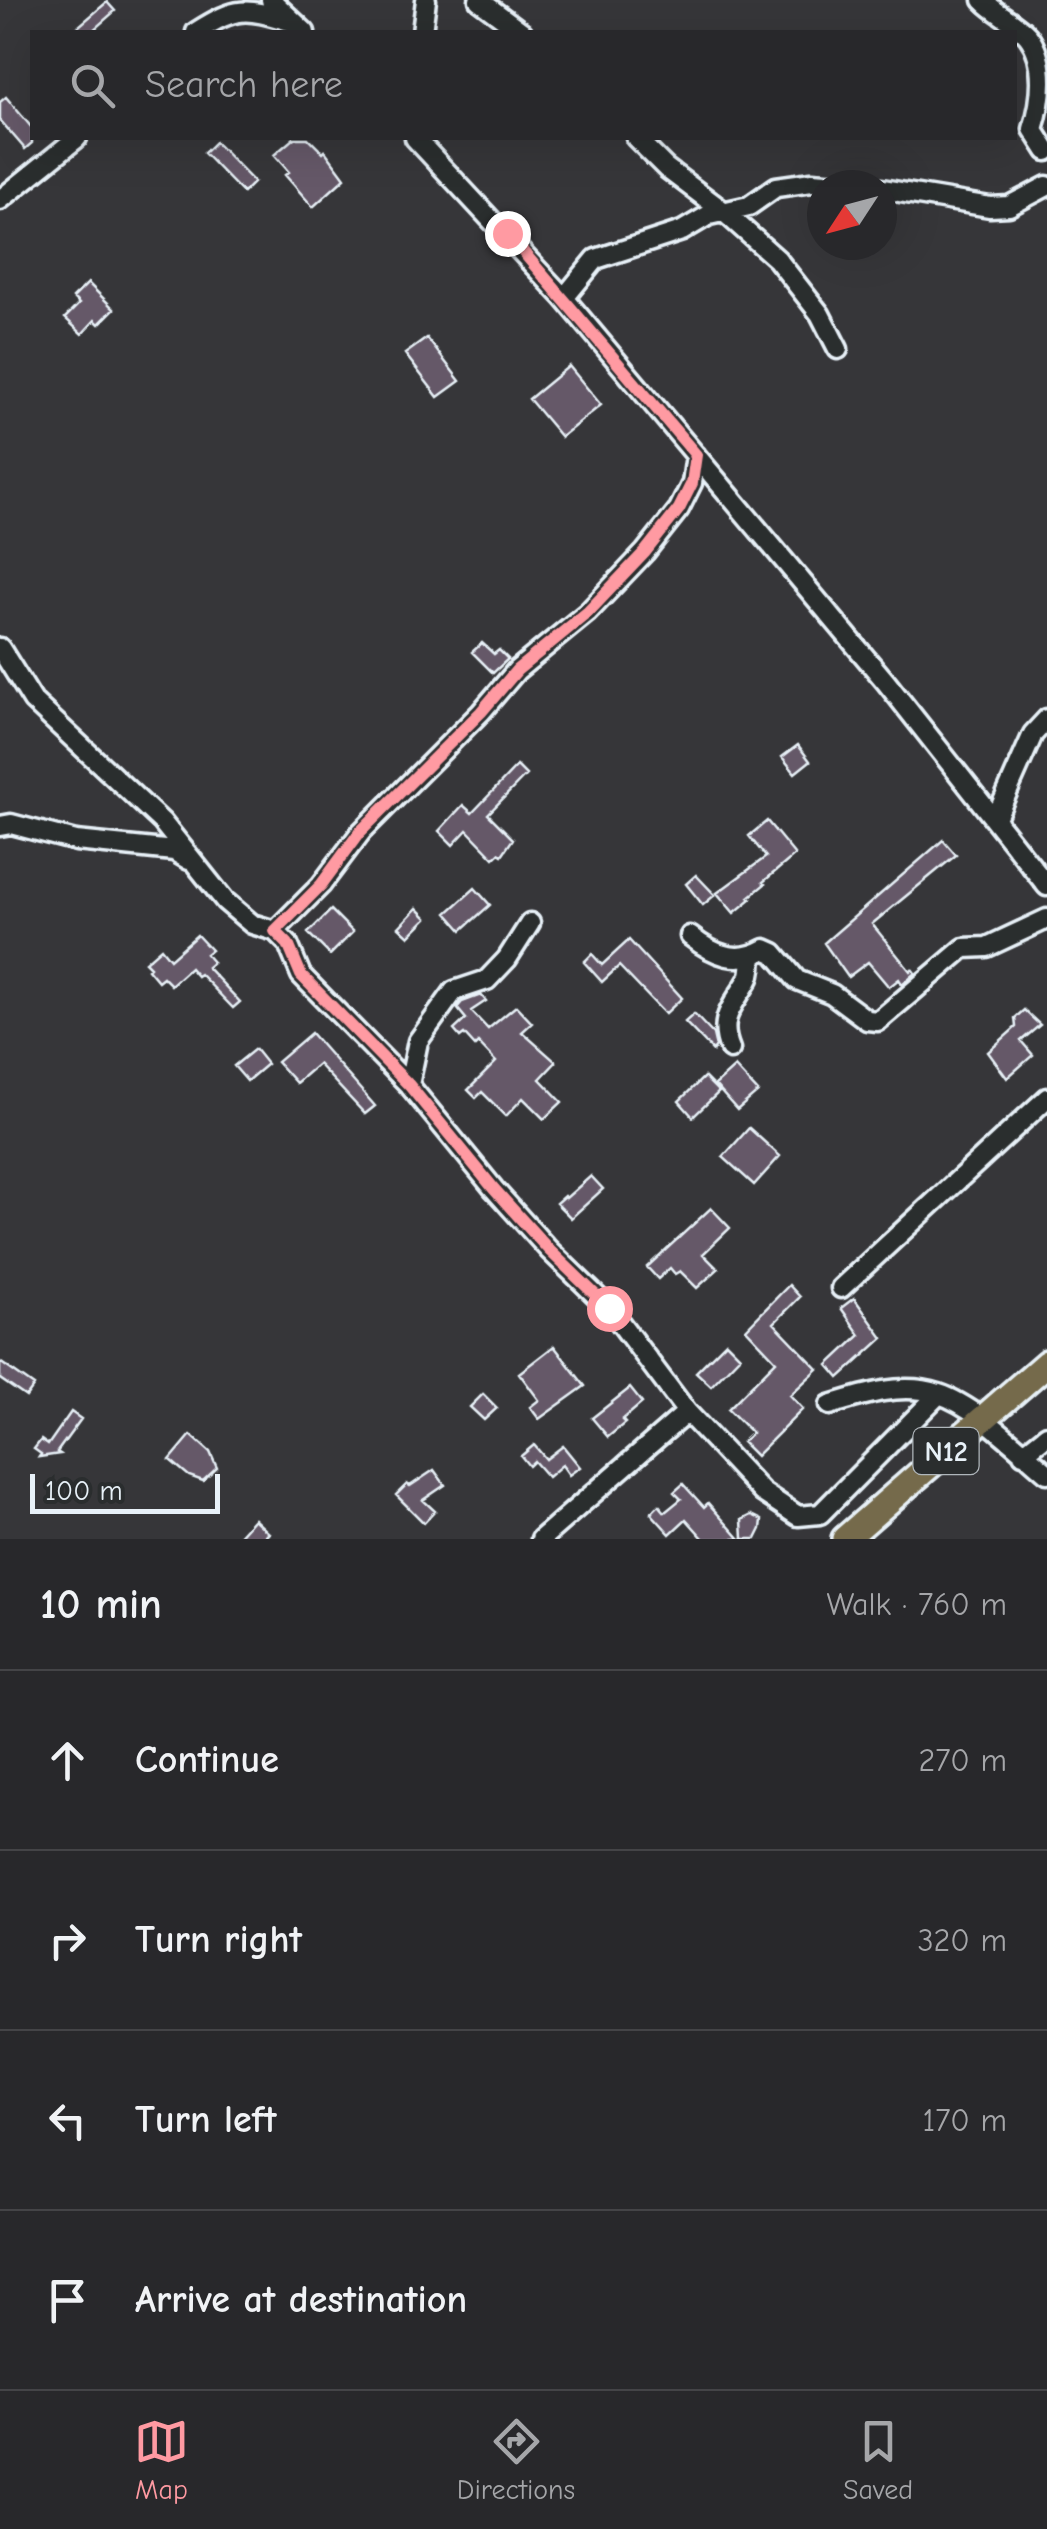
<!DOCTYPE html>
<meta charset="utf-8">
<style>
body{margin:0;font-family:"Comic Neue",sans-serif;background:#303033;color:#f1f3f6}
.compass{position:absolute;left:807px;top:170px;width:90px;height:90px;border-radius:50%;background:#28282b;box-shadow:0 10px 40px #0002;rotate:234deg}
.scale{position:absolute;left:30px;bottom:25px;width:190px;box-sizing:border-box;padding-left:10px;border:5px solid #e8f1f8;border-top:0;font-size:28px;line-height:35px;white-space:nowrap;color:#e8f1f8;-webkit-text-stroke:8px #2a2d2e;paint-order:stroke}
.stop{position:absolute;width:30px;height:30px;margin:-22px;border:8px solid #ff9aa2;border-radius:50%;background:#fff}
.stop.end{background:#ff9aa2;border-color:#fff;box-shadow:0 2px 10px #0008}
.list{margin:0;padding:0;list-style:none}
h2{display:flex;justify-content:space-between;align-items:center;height:130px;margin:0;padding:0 40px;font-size:42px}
h2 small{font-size:32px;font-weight:400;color:#a5a6a9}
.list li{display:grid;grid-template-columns:65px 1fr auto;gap:30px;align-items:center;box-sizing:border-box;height:180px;padding:0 40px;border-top:2px solid #444447}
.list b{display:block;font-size:38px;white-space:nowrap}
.list em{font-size:32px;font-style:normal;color:#a5a6a9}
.icon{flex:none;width:55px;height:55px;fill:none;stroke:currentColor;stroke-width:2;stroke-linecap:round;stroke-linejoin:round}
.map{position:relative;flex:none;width:1047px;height:1539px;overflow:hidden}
.search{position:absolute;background:#28282b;box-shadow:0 10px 40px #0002;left:30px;right:30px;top:30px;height:110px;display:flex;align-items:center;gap:25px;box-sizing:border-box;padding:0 35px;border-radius:0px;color:#a5a6a9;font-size:38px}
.sheet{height:850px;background:#28282b}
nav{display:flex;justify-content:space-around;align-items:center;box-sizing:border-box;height:140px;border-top:2px solid #444447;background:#28282b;font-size:28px;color:#a5a6a9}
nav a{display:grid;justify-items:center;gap:5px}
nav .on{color:#ff9aa2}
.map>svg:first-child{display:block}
.building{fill:#655967;stroke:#e8f1f8;stroke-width:2.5}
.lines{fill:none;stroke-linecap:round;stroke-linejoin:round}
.minor-casing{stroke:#e8f1f8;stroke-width:25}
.highway-casing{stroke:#e8f1f8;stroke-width:32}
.minor{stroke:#2a2d2e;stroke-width:18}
.highway{stroke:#756b4b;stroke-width:25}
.route{stroke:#ff9aa2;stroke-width:12}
.labels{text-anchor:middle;stroke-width:10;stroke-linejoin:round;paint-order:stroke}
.shield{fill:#2a2d2e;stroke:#afb6bb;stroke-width:2.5}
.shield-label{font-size:28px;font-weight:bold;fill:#e8f1f8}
</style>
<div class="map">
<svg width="1047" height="1539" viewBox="0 0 1047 1539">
<rect width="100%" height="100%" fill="#363639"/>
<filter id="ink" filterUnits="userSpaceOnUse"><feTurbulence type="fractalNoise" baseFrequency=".01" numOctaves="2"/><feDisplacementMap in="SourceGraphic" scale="20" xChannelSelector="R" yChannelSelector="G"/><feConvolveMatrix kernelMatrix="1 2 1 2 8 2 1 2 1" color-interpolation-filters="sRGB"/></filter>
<g filter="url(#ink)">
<path class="building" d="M107 2 115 11 91 32H72Z
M6 97 32 128V143L25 149 0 120V102Z
M294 138H308L323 153 325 151 345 178 313 207 285 175 289 172 274 155Z
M215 142 254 182 243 193 204 153Z
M88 283 114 309 99 324 95 320 82 334 65 318 79 304 73 298Z
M427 338 460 381 438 397 405 354Z
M569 366 601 405 561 437 529 399Z
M482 643 494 654 499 650 508 659 493 673 472 652Z
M798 745 810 761 795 773 782 757Z
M517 766 526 775 488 814 513 839 502 855 499 853 494 858 467 830 453 845 439 831 463 805 472 813Z
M767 821 795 855 763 882 765 884 749 897 751 899 734 913 717 893 766 857 749 836Z
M943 840 956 855 872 924 910 971 912 969 915 973 902 984 899 979 889 987 868 962 848 977 824 943Z
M696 875 715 895 703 905 686 884Z
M475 888 490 905 462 930 447 913Z
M417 908 427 918 409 936 399 927Z
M331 910 353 932 330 955 308 933Z
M197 935 211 950 206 954 213 962 207 967 240 1002 233 1008 200 974 197 976 190 968 171 985 163 977 158 981 148 969 150 967 145 962 161 948 170 959Z
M629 940 682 998 665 1014 619 966 602 982 584 962 592 954 602 965Z
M481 995 486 1001 471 1011 488 1029 516 1006 532 1023 522 1032 556 1062 540 1079 562 1102 544 1119 523 1098 506 1116 482 1092 476 1098 468 1090 496 1062 478 1043 475 1046 464 1034 460 1037 454 1030 466 1019 457 1008 462 1002Z
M1024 1010 1040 1025 1021 1041 1033 1055 1007 1078 988 1052 1016 1027 1015 1018Z
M694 1014 713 1034 716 1047 713 1051 685 1022Z
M311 1033 375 1106 365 1114 318 1064 296 1083 277 1062Z
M255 1049 267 1064 247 1081 234 1066Z
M735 1067 758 1092 737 1110 715 1085Z
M704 1077 719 1092 693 1117 679 1101Z
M749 1128 780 1156 754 1185 723 1157Z
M591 1176 603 1189 571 1218 556 1203 564 1196 566 1198Z
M711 1208 730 1228 703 1254 718 1269 697 1288 680 1271 675 1274 670 1268 658 1279 647 1267Z
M789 1285 800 1297 774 1323 818 1369 790 1395 803 1409 756 1456 742 1442 752 1433 728 1409 776 1361 746 1329Z
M854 1298 883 1338 839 1378 828 1365 860 1335 841 1308Z
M726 1342 740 1356 711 1386 696 1372Z
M554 1346 585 1386 539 1419 530 1407 539 1400 519 1373Z
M0 1362 34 1386 26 1397 0 1379Z
M630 1388 642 1403 622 1420 625 1423 608 1437 592 1418Z
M483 1394 497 1408 484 1420 470 1407Z
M71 1412 81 1419 57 1452 60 1454 39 1457 41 1454 34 1449 41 1440 48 1445Z
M191 1435 210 1452 217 1468 203 1481 189 1476 170 1460Z
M534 1445 546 1459 563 1446 580 1467 569 1475 562 1465 548 1477 534 1461 529 1466 521 1456Z
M434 1470 445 1485 423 1500 435 1511 424 1523 396 1495 407 1484 410 1486Z
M683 1484 704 1507 708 1503 740 1539H704L686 1519 670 1534 651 1513 659 1505 665 1512 681 1499 674 1492Z
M752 1515 762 1520 761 1529 756 1539H743L742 1520Z
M254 1519 269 1533 263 1539H236Z"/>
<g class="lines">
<g class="minor-casing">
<path id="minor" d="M271 0 305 32
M479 0 522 32
M983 0C996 14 1015 21 1028 36 1047 61 1042 101 1033 129L1047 151
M196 32C239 5 245 8 293 22
M422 32 426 0
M415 138 564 298 886 682 1047 886
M636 138 666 168 723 211 777 259 820 314 838 349
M882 189 990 207 1009 206 1047 186
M0 200 77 138
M564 298 596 259 682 231 709 215 749 206 776 187 812 182 854 185
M0 648 33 701 162 822 225 901 252 924 275 931 288 944 301 975 409 1085 494 1189 549 1250 609 1308 687 1412 762 1492 798 1516 820 1514 939 1394
M995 820 1033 734 1047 719
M0 826 11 824 76 841 174 851 189 860
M275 931 321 885 361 832 481 712 517 670 588 612 645 552 679 509 692 483 696 455
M690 936C714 955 737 965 765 949L774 953 797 980 832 994 867 1020 878 1021 964 948 987 947 1047 919
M730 1049C717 1018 734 1005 748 980 752 974 751 964 752 956
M409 1085 418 1041 454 991 487 980 507 959 530 923
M841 1288 1047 1098
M830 1405C865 1394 903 1382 939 1394 976 1406 1017 1448 1047 1473
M1023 1454 1047 1435
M541 1539 687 1412"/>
</g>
<g class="highway-casing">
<path id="highway" d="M845 1539 1047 1363"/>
</g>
<use href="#minor" class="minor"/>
<use href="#highway" class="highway"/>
</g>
</g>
<g class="lines" filter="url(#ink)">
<path class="route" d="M507 233 696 455 692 483 679 509 645 552 588 612 517 670 481 712 360 832 321 885 275 931 288 944 301 975 409 1085 494 1189 549 1250 609 1308"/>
</g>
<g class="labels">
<rect class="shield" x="913.5" y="1428" width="65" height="46" rx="8"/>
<g class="shield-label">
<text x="946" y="1461">N12</text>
</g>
</g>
</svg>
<svg class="compass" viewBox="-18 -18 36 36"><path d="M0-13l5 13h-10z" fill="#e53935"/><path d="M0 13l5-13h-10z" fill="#a5a6a9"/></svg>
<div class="scale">100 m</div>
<div class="stop" style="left:609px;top:1308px"></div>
<div class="stop end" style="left:507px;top:233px"></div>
<div class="search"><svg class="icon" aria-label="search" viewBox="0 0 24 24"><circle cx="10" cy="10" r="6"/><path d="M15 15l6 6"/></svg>Search here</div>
</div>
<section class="sheet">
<h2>10 min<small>Walk · 760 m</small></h2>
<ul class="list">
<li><svg class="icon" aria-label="ahead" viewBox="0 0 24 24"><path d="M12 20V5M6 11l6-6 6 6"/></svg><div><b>Continue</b></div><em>270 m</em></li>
<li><svg class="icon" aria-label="right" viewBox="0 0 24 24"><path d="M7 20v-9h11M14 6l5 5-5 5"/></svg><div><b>Turn right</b></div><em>320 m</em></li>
<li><svg class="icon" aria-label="left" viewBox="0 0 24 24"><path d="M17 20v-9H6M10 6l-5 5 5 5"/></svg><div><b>Turn left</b></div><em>170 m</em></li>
<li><svg class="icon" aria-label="arrive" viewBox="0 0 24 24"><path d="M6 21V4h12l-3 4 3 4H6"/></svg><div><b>Arrive at destination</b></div></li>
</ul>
</section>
<nav>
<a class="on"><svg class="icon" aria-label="map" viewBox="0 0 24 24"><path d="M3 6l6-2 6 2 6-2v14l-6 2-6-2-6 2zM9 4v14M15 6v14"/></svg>Map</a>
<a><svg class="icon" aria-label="directions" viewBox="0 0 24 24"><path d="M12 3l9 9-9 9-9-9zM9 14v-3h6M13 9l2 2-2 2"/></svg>Directions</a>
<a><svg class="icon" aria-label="saved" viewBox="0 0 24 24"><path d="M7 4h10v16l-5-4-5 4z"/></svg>Saved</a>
</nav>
